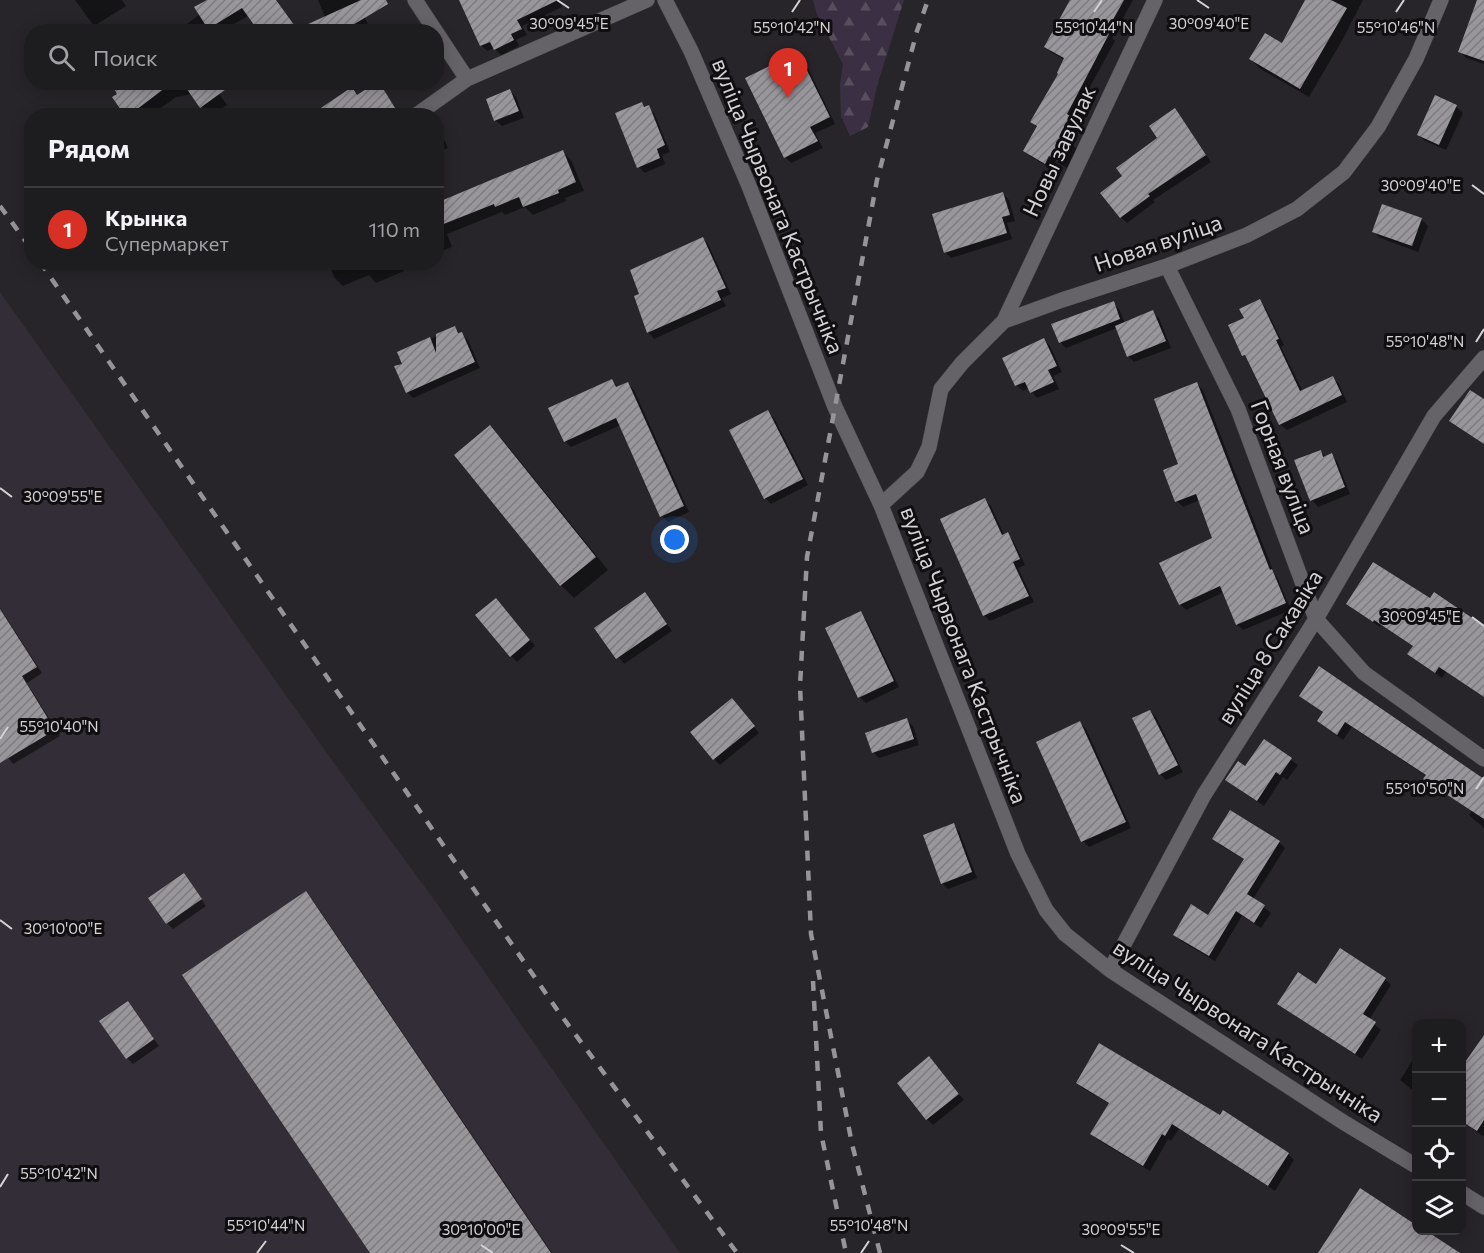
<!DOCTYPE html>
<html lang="ru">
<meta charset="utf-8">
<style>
body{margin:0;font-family:Commissioner,sans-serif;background:#2a292c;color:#f1f3f6}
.controls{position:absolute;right:18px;bottom:18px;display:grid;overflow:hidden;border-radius:12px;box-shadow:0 3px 15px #0003}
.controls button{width:54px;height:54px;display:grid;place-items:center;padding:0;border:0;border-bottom:2px solid #3b3a3d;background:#1d1c1f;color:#f1f3f6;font:30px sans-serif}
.you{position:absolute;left:675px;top:540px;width:21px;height:21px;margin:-15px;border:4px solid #fff;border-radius:50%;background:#1a73e8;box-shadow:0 0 0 9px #1a73e833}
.badge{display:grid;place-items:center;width:39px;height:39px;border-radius:50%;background:#d93025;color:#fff;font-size:20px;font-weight:700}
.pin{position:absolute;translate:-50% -50px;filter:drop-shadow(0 2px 3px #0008)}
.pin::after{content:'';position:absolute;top:32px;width:21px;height:18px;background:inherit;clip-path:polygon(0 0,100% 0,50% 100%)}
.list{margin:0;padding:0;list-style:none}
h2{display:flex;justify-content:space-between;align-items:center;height:78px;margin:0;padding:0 24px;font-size:26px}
h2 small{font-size:20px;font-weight:400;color:#a0a1a4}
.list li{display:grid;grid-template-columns:39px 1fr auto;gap:18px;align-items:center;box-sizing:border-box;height:84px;padding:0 24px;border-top:2px solid #3b3a3d}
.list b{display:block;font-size:22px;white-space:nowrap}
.list p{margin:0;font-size:20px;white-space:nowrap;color:#a0a1a4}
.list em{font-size:20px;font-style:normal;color:#a0a1a4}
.icon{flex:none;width:33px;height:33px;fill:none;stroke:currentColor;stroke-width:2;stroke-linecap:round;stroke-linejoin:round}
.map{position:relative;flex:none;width:1484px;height:1253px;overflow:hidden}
.search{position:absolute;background:#1d1c1f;box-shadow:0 3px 15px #0003;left:24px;top:24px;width:420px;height:66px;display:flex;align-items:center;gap:15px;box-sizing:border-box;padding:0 21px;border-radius:24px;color:#a0a1a4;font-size:22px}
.panel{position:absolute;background:#1d1c1f;box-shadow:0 3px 15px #0003;left:24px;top:108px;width:420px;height:162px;border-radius:24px}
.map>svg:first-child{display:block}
.built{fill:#322d36}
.forest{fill:url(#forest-firs)}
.shadow{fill:#0007}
.building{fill:url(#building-hatch)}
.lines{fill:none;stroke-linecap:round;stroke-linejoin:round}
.street-casing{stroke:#434145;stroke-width:16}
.street{stroke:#666368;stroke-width:15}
.rail{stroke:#969497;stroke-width:4.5;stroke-dasharray:10 10;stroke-linecap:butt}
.ticks{fill:none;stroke:#d4d2d5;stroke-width:2}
.labels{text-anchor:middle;stroke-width:6;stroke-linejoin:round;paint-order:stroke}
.street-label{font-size:22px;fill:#d4d2d5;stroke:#100e10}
.ticks-label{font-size:15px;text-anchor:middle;fill:#d4d2d5;stroke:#100e10;stroke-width:6;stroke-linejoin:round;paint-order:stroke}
</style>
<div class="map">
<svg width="1484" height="1253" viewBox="0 0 1484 1253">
<defs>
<pattern id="forest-firs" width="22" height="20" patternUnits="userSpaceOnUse" patternTransform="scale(1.5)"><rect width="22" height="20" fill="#3b3043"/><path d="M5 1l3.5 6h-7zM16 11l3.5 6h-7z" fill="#564d5d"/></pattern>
<pattern id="building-hatch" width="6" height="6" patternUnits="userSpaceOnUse" patternTransform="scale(1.5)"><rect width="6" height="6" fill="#98959b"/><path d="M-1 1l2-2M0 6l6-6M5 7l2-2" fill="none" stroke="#7e7b80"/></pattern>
</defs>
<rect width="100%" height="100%" fill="#272529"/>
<path class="built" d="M0 292 339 770 438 905 680 1253H0Z"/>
<path class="forest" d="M813 0H904L877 86 868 127 850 136 841 116 840 84 843 64 817 14Z"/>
<path class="shadow" d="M75 0H122L126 6 94 26Z
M209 0H276L220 32H187L184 26 200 14Z
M318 0H358L368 25 357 32H331Z
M460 0H559L562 7 522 26 527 35 516 40 519 46 501 55 494 48 487 51 481 45Z
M1077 0H1133L1112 38 1115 41 1072 120 1076 123 1066 140 1077 149 1067 168 1056 161 1052 169 1031 157 1025 151 1038 128 1032 122 1060 74 1065 60 1052 53 1046 47Z
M1307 0H1363L1344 37 1309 97 1259 68 1251 59 1282 45Z
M1482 0H1484V64L1466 58 1460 51Z
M798 54 804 60 835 124 815 133 823 148 791 163 785 157Z
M116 82H211L227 105 210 116 192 94 176 97 150 116H127Z
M378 83 401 116H321L349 101Z
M510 91 516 97 524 118 502 126 495 120Z
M1436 97 1456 107 1463 113 1446 150 1425 141 1419 135Z
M642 104 654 113 670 152 662 155 665 164 645 173 639 167Z
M1175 110 1211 162 1153 200 1155 202 1127 223 1121 217 1124 176 1159 138Z
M436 127 440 131 448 148 436 153Z
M563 152 571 160 584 191 565 198 566 201 533 215 525 207 505 215 502 212 447 234 452 247 436 253V205Z
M1003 194 1009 200 1015 221 1007 223 1012 239 951 258 945 252Z
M1383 206 1422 220 1428 226 1418 252 1380 238 1374 232Z
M702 238 708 244 731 294 722 298 726 306 654 339 648 332 641 295Z
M328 262H413L402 267 404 271 376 283 369 275 343 286 334 277Z
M1259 301 1265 307 1284 345 1281 347 1303 392 1333 378 1339 384 1347 402 1287 430 1280 424 1250 362 1244 355Z
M1113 303 1119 309 1125 323 1153 312 1159 318 1171 348 1134 362 1128 356 1117 328 1066 348 1060 342Z
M455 328 468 340 480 368 413 398 407 392 404 364 399 353Z
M1044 340 1050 346 1062 372 1053 376 1059 389 1037 398 1029 388 1023 391 1017 385Z
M612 381 619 388 628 384 634 390 689 512 668 522 662 516 621 425 571 447 565 441Z
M1197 384 1203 390 1274 573 1277 577 1291 610 1243 630 1237 624 1224 592 1186 610 1180 604 1214 538 1200 500 1183 507 1177 501 1180 465Z
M768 412 774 418 808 485 771 504 765 498Z
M490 427 503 440 608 570 574 598 561 585Z
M1320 451 1326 457 1331 455 1337 461 1350 494 1318 507 1312 500 1296 461Z
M985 500 991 506 1004 535 1007 534 1013 540 1025 565 1018 568 1034 602 990 621 984 615Z
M651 600 672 631 624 664 596 628Z
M1348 604 1484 644V697L1446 672 1442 678 1409 654 1414 647 1381 625 1380 627 1354 610Z
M502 606 535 646 517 662 511 656Z
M0 608 42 673 27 683 60 736 13 764 0 746Z
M860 613 866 619 899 687 866 703 859 697Z
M1301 695 1484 787V828L1469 815 1472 811 1431 784 1425 778 1426 776 1352 727 1343 740 1325 727 1319 721 1324 713Z
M738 706 759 733 720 765 714 759Z
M1150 711 1156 717 1183 772 1166 780 1160 774Z
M906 720 913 726 919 745 879 758 873 752Z
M1080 723 1086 729 1131 828 1089 847 1083 841Z
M1265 741 1298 765 1287 780 1283 777 1264 806 1227 780 1246 768Z
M953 825 959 831 977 878 948 889 942 883Z
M1214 839 1279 842 1285 848 1253 899 1271 913 1261 928 1242 916 1215 961 1181 941 1175 935 1209 917 1245 860 1220 845Z
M189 881 206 906 173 929 167 923Z
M306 893 312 899 552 1253H372Z
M1385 979 1391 985 1369 1020 1381 1030 1362 1059 1285 1009 1279 1003 1316 986Z
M133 1009 159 1046 133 1064 127 1058Z
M1484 1038V1135L1483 1136 1462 1122V1071Z
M1416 1055V1093L1400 1080Z
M935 1064 964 1100 933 1125 927 1119Z
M1077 1083 1221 1117 1288 1154 1294 1160 1275 1191 1179 1129 1171 1141 1168 1139 1150 1171 1098 1140 1092 1134 1110 1104 1084 1089Z"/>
<path class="building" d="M207 0H276L297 29 361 0H386L388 4 341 32H259L242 8 208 29 194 7Z
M459 0H558L517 20 522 29 511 34 514 40 494 50 490 42 480 46Z
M1070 0H1124L1106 32 1109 34 1067 114 1070 116 1060 135 1072 142 1061 163 1049 156 1045 164 1023 151 1037 126 1030 122 1058 74 1057 73 1064 58 1044 47Z
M1305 0H1331L1347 8 1300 89 1249 59 1265 33 1282 43Z
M1477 0H1484V61L1458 52Z
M798 52 830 117 810 127 818 141 784 158 745 78Z
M110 82H173L128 116H125L112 97 117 94Z
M182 82H236L200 108Z
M377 82H379L400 116H309L352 87 357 95Z
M510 89 519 111 494 121 486 99Z
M1435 95 1457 105 1439 145 1417 135Z
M642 102 644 107 649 105 665 145 657 149 660 158 637 168 615 113Z
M1175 108 1206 155 1148 194 1150 196 1120 218 1100 193 1122 176 1116 168 1157 138 1149 126Z
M563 150 576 182 558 190 559 193 523 207 519 197 495 207 494 204 436 227V203Z
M1003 192 1010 215 1002 217 1007 233 944 253 932 214Z
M1382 204 1422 218 1412 246 1372 232Z
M703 237 726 288 717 291 721 300 647 333 634 296 639 294 630 270Z
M1260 299 1279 339 1276 340 1300 391 1333 376 1342 395 1279 425 1245 355 1242 356 1228 325 1244 318 1239 309Z
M1114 301 1120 319 1059 343 1051 324Z
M1153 310 1166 341 1127 357 1115 326Z
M455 326 458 333 462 332 475 362 406 393 394 366 402 364 397 352 430 337 436 353V334Z
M1044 338 1057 366 1048 370 1054 382 1030 393 1025 382 1015 386 1002 358Z
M612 379 616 387 628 382 684 506 660 517 616 418 564 442 548 408Z
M1197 382 1270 570 1272 569 1286 603 1236 625 1220 586 1179 605 1159 563 1212 538 1196 494 1175 502 1163 470 1178 464 1154 399Z
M1470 390 1484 399V444L1449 421Z
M768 410 803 479 764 499 729 430Z
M490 425 596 557 560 586 454 455Z
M1321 450 1323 457 1332 453 1345 487 1310 501 1294 460Z
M985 498 1002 535 1008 532 1020 559 1013 562 1029 596 983 616 940 519Z
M1373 562 1430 598 1434 592 1484 626V697L1439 667 1435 673 1407 654 1413 646 1374 620 1373 622 1346 604Z
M645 592 667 624 616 659 594 628Z
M496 598 530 640 510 657 475 615Z
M0 609 37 667 22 676 55 730 0 763Z
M861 611 894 681 858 698 825 628Z
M1319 666 1484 779V819L1423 779 1426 775 1345 722 1337 735 1317 721 1323 712 1299 696Z
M732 698 755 726 713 760 690 732Z
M1150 710 1178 765 1159 775 1132 718Z
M907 718 914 739 872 753 865 733Z
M1080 721 1126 822 1081 842 1036 742Z
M1264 739 1292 758 1280 775 1276 772 1257 801 1225 780 1238 761 1245 766Z
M1230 810 1280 841 1247 894 1265 905 1254 923 1236 911 1209 956 1173 935 1191 904 1208 915 1244 859 1212 839Z
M954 823 972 872 941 884 923 835Z
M184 873 202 899 166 924 148 898Z
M306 891 551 1253H370L182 975Z
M1340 948 1386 978 1363 1014 1376 1022 1355 1054 1277 1004 1298 972 1316 984Z
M128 1001 154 1039 126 1059 99 1021Z
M1484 1035V1120L1477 1131 1461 1121V1068Z
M1099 1043 1220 1115 1223 1110 1289 1153 1268 1186 1172 1124 1165 1136 1162 1134 1143 1166 1090 1134 1109 1103 1076 1083Z
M929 1056 959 1094 926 1120 897 1083Z
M1360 1188 1416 1225V1230H1425L1460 1253H1318Z"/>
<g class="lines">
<g class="street-casing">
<path id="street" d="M415 0 436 32
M665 0 691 51 749 186 835 407 881 505 1018 854 1046 910 1065 934 1110 970 1343 1122 1416 1166
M436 32 467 79
M415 116 467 79 647 0
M1167 266 1238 409 1316 619 1364 673 1484 759
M1004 321 1155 0
M881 505 917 472 929 447 941 389 962 363 1004 321 1062 300 1167 266 1247 235 1297 209 1344 172 1378 127 1416 59 1441 0
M1110 970 1204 795 1316 619 1434 416 1484 358
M1462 1193 1484 1207"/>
</g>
<use href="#street" class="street"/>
<path class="rail" d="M0 206 32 250
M40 262 558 1011 737 1253
M813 981 821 1133 846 1253
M880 1253 852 1144 811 934 800 686 807 557 835 407 877 180 917 31 928 0"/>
</g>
<path class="ticks" d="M557 0 569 8M1197 0 1209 8M792 12 800 0M1094 12 1102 0M1396 12 1404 0M1472 185 1484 194M1476 342 1484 329M0 488 12 497M1472 617 1484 626M0 739 8 727M1476 789 1484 777M0 920 12 929M0 1187 8 1174M481 1245 493 1253M1121 1245 1134 1253M257 1253 266 1241M861 1253 869 1241"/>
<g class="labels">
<g class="street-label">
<text transform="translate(1059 151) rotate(-65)" y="8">Новы завулак</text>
<text transform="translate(778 206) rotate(68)" y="8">вуліца Чырвонага Кастрычніка</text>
<text transform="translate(1158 243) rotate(-19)" y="8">Новая вуліца</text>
<text transform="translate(1283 467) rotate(69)" y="8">Горная вуліца</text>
<text transform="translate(1270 647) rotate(-58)" y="8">вуліца 8 Сакавіка</text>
<text transform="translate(964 655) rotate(69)" y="8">вуліца Чырвонага Кастрычніка</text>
<text transform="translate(1248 1031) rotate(33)" y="8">вуліца Чырвонага Кастрычніка</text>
</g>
</g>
<g class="ticks-label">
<text x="569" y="29">30°09'45"E</text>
<text x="1209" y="29">30°09'40"E</text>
<text x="792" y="33">55°10'42"N</text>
<text x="1094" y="33">55°10'44"N</text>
<text x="1396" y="33">55°10'46"N</text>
<text x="1421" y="191">30°09'40"E</text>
<text x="1425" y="347">55°10'48"N</text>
<text x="63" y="502">30°09'55"E</text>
<text x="1421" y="622">30°09'45"E</text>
<text x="59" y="732">55°10'40"N</text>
<text x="1425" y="794">55°10'50"N</text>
<text x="63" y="934">30°10'00"E</text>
<text x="59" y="1179">55°10'42"N</text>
<text x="266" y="1231">55°10'44"N</text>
<text x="869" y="1231">55°10'48"N</text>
<text x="481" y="1235">30°10'00"E</text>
<text x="1121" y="1235">30°09'55"E</text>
</g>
</svg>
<div class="controls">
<button>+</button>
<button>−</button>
<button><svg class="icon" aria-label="locate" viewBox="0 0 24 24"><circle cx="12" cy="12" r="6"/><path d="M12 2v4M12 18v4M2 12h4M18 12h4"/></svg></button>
<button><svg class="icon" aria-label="layers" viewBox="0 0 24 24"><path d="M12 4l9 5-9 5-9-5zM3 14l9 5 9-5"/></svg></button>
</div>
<div class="you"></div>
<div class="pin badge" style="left:788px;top:98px">1</div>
<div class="search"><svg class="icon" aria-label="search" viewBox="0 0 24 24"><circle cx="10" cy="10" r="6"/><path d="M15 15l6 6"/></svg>Поиск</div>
<section class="panel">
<h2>Рядом<small></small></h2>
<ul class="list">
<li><span class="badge">1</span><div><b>Крынка</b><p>Супермаркет</p></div><em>110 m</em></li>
</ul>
</section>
</div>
